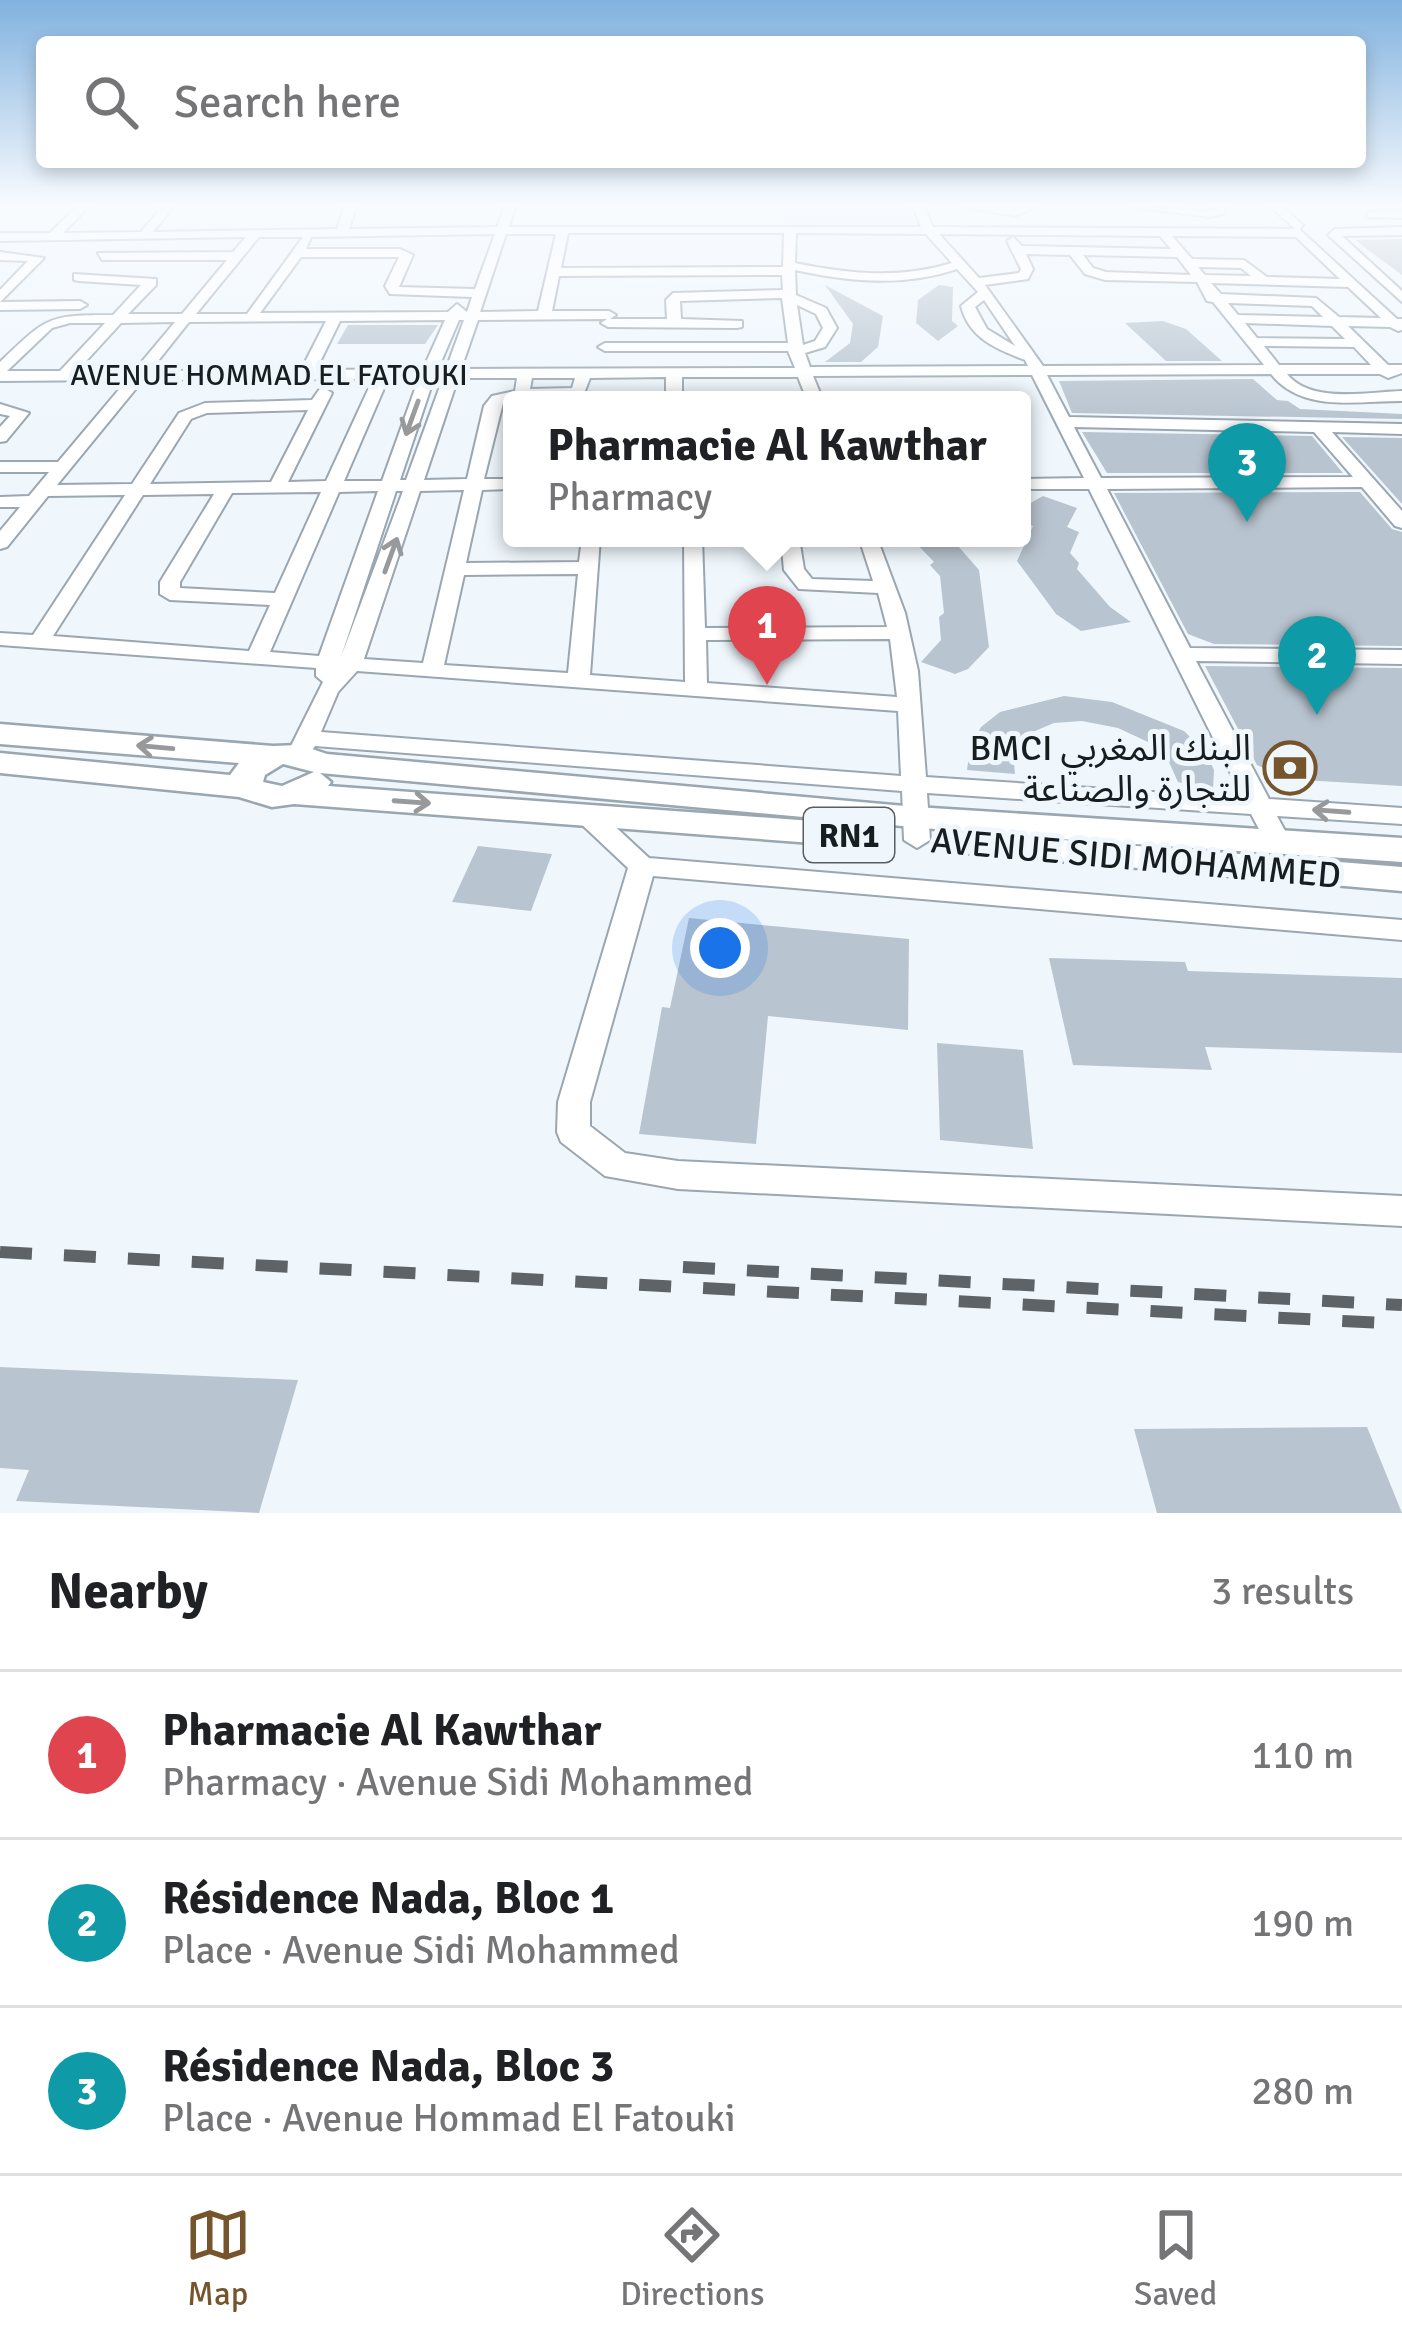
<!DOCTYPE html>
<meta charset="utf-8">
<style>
body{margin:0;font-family:Signika,"Noto Sans Arabic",sans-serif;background:#f2f2f2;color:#202124}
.you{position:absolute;left:720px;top:948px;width:42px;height:42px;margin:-30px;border:9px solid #fff;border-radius:50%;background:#1a73e8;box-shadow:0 0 0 18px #1a73e833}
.badge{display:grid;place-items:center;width:78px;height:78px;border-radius:50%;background:#76552c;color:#fff;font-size:39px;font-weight:700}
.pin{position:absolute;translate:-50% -99px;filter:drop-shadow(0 3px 6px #0008)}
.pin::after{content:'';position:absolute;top:63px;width:42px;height:36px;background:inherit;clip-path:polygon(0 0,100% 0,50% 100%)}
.popup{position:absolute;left:503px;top:391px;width:528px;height:156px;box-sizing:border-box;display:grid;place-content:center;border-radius:12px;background:#fff;filter:drop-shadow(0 3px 9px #0005);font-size:39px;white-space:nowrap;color:#757577}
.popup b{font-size:45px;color:#202124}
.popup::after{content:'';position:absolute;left:50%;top:100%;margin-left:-24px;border:24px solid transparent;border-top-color:#fff}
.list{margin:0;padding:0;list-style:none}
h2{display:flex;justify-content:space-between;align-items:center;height:156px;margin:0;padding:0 48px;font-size:51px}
h2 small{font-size:39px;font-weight:400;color:#757577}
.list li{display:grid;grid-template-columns:78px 1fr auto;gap:36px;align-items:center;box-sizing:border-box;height:168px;padding:0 48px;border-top:3px solid #e0e0e0}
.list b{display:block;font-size:45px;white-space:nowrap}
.list p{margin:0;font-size:39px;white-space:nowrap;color:#757577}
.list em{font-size:39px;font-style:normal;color:#757577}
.icon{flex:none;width:66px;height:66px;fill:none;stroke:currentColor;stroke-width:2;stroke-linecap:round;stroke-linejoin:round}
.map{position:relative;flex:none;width:1402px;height:1513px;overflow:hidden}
.search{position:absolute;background:#fff;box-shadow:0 6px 18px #0003;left:36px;right:36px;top:36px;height:132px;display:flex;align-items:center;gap:30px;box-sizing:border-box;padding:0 42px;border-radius:12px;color:#757577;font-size:45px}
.sheet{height:660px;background:#fff}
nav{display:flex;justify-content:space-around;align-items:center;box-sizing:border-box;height:168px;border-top:3px solid #e0e0e0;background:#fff;font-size:33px;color:#757577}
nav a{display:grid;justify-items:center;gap:6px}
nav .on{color:#76552c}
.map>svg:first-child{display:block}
.built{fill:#dbeefe}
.building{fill:#b8c4cf}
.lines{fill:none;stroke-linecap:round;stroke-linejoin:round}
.minor-casing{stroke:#9aa6b0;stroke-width:4}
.major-casing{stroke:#9aa6b0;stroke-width:5}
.minor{fill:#fff;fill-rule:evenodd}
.major{fill:#fff;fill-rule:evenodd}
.rail{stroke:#5d6366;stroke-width:12;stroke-dasharray:32 32;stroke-linecap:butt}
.oneway{stroke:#97999b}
.labels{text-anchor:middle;stroke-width:10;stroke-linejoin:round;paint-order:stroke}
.far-street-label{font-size:30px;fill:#181d20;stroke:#eff7fd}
.shield{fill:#eff7fd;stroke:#585e62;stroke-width:3}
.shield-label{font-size:33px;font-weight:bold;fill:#181d20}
.poi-label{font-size:36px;fill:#181d20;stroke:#eff7fd;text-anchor:end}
.street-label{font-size:36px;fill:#181d20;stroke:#eff7fd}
</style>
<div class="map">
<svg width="1402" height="1513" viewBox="0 0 1402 1513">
<rect width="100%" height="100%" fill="#eff7fd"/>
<path class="built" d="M775 207H906L918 224 790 225Z"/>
<path class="building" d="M1402 239V275L1355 240Z
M825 285 883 316 878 347 861 362H825L850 343 853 324Z
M939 285 953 287 952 321 958 326 938 341 916 323 918 300Z
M1163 321 1186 329 1222 361H1166L1125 323Z
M348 325H438L425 344H337Z
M1253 379 1277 400 1288 401 1300 409 1402 414V419L1072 413 1059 381Z
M1082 432 1312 436 1343 473H1107Z
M1342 437 1402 438V504Z
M1360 492 1392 529 1402 532V646L1214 644 1188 634 1114 493Z
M1043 496 1077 508 1067 527 1079 532 1070 553 1079 563 1077 569 1110 607 1131 622 1081 631 1056 614 1017 561 1033 526 1022 522V516L1027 505Z
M911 538H951L979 570 989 647 968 669 955 674 921 662 941 640 939 617 944 613 940 576 930 565 934 562Z
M1205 666 1402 668V786L1287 779 1257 765Z
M1064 696 1112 702 1184 731 1206 753 1214 770 1213 790 1178 782 1168 760 1148 742 1118 728 1082 721 1054 723 1028 734 1013 753 1015 774 967 770 970 747 981 727 1000 712Z
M478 846 552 854 531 911 452 902Z
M689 918 909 939 908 1030 768 1016 756 1144 639 1134 662 1007 670 1008Z
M1049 958 1185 962 1188 971 1402 978V1053L1205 1047 1212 1070 1073 1065Z
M937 1043 1023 1050 1033 1149 940 1140Z
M0 1367 298 1380 259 1513 16 1501 29 1470 0 1468Z
M1367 1427 1402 1513H1157L1134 1429Z"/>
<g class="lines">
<g class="minor-casing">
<path id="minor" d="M76 207H88L63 233 141 232 162 207H173L153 232 337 229 344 207H356L349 229 497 227 504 207H515L509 227H921L913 207H924L933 227 1295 229 1271 207H1283L1303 225 1300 230 1397 319H1402V330L1398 331 1390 327 1348 326 1388 365H1402V373L1388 378 1380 374H1287C1311 404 1367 392 1402 391V401C1357 401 1302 413 1271 374L1047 375 1069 417 1402 424V434L1332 432 1402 511V528L1395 526 1362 487 1107 489 1190 648 1402 650V664L1196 661 1269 799 1402 808V824L1277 816 1291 842 1278 850 1269 848 1251 814 927 793 930 840 917 848 904 840 902 791 315 746 308 757 300 759 288 752 323 682 316 676V668L0 645V633L33 635 125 495 48 496 7 547 0 549V531L20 507H0V497L29 496 49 472H0V462H58L127 380 0 381V362C47 317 47 315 113 315L141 285 79 281 74 280V274L156 279V285L128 314H182L227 260H102L98 253 233 252 246 237 0 241V233H50ZM568 233H784L783 267 561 268ZM796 233 926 234 952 263C900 279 848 274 795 263ZM495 234 475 289 399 287 413 255 400 249H306L311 237ZM506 234H556L538 311 480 312ZM939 234 1160 236 1171 249 1022 246 1013 237 1007 241 1021 269 1019 273 979 278ZM1172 236 1296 237 1340 279 1267 277 1244 260 1192 259ZM259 237H303L247 314H196ZM1026 254 1070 255 1085 274 1105 280 1197 282 1207 301 1213 302 1264 365 1043 366 985 285 1028 279 1033 269ZM1083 255 1177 257 1191 275 1106 272 1093 268ZM301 257H399L385 286 390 294 472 297 467 312 457 304 448 312 260 313ZM1198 267 1241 268 1251 276 1205 275ZM957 269 978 292 961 306C969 338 996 349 1025 360L1028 366 810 367 805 353 825 347 837 328 826 308 796 295 795 270C850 282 903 287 957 269ZM782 275 783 290 673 293 666 300 667 319H610L616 315 609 311H552L559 276ZM1211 283 1348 287 1381 318 1339 317 1316 298 1221 294ZM782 298 788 343H605L598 347 605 351H788L795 368 461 369 478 320 607 319 601 323 608 327 737 328 742 327V321L681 319 680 301ZM984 300 1015 346 987 329 975 307ZM1228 303 1312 306 1323 317 1238 315ZM797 305 816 314 823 328 815 341 803 345ZM445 320 423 369 316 370 340 321ZM459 320H464L446 369H438ZM326 321 301 370 150 371 189 322ZM175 322 134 371H77L121 323ZM70 323H105L60 371H7L52 328ZM1245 323 1332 326 1345 339 1257 338ZM1264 346 1354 347 1371 365H1279ZM1032 375 1084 478 1022 479V489H1089L1243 798 926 777 918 671 905 613 877 538H859L873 581 812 579 804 569 799 538H781L784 570 799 589 878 593 887 627 705 628 702 538H684L685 682 590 675 600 538H582L579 562 466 563 482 490 512 489V479H484L503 403 583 396 590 378 666 377V400H682V377H798L807 400H823L813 376ZM419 378 382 481H344L388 379ZM434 378H443L406 480H400ZM458 378H517L515 391 492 396 484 406 467 479 424 480ZM532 378H575L572 388 530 389ZM373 379 326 481 288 482 332 393 324 388 319 390 312 400 205 403 179 413 132 484 57 485 143 380ZM308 410 271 482 150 484 191 419 207 413ZM1074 427 1314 432 1353 477 1101 478ZM464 490 423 663 364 659 420 491ZM378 491 319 656 270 652 339 492ZM396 491H403L341 657ZM321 492 275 593 180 588V582L232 493ZM214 494 160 582V594L170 600 270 605 249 651 53 636 143 495ZM578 574 568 673 444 665 464 575ZM890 639 897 697 707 683 706 640ZM357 671 898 711 901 776 321 732 338 692Z
M966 207H1035L1015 216Z
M1132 207 1210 211 1224 207 1225 213 1210 217Z
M1370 212H1402V218L1366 217Z
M1402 227V235L1342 236 1402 291V302L1328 235 1335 229Z
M0 252 44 258 0 302 80 301 87 305 80 309 0 310V290L28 261 0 260Z
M0 404 29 413 6 441 0 442V427L10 416 0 414Z
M585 805 594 807 649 858 1402 920V940L653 876 590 1102V1126L625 1153 678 1161 1402 1196V1226L678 1189 605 1176 561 1142 557 1132 558 1102 628 868 576 819 572 813Z"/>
</g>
<g class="major-casing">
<path id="major" d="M0 724 273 746 300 745 327 754 916 807 1402 838V862L988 834 1402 867V891L966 853 961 845 966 837 979 833 320 773 331 782 328 786 826 822 839 825 844 833 839 841 826 844 294 804 272 807 239 797 0 773V753L230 775 239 763 0 744ZM283 764 314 772 282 786 263 782 265 775Z"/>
</g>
<use href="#minor" class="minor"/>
<use href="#major" class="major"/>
<path class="rail" d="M0 1252 1402 1324
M683 1267 1402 1305"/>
</g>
<defs><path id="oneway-shaft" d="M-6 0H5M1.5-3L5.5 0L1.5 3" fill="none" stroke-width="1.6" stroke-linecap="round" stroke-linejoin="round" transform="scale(3)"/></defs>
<g class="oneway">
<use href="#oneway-shaft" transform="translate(412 418) rotate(110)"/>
<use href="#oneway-shaft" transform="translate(391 555) rotate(-70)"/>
<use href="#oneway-shaft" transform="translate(155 747) rotate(-175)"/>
<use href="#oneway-shaft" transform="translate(412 802) rotate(4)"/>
<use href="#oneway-shaft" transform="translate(1331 811) rotate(-176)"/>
</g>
<linearGradient id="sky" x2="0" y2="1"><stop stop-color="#81b2df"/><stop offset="0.49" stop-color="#f8fbfe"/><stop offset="1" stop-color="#f8fbfe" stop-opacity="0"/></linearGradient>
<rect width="1402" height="419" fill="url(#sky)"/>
<defs>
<g id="bank-ring" transform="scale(2.7)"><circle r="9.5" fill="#eff7fd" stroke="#76552c" stroke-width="1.5"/><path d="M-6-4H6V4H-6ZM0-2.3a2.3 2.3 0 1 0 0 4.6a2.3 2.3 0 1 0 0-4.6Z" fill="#76552c"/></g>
</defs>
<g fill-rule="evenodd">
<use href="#bank-ring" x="1290" y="768"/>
</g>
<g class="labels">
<g class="far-street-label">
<text x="269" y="385">AVENUE HOMMAD EL FATOUKI</text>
</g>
<rect class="shield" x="804" y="808" width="90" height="54" rx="9"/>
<g class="shield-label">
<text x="849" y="847">RN1</text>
</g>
<g class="poi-label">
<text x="1251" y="760">BMCI البنك المغربي<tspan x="1251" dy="41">للتجارة والصناعة</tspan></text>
</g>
<g class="street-label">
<text transform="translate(1136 857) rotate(5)" y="13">AVENUE SIDI MOHAMMED</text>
</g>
</g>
</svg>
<div class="you"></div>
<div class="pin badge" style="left:767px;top:685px;background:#e0444e">1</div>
<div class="popup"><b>Pharmacie Al Kawthar</b>Pharmacy</div>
<div class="pin badge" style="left:1317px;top:715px;background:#0f9aa8">2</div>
<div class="pin badge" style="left:1247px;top:522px;background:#0f9aa8">3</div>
<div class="search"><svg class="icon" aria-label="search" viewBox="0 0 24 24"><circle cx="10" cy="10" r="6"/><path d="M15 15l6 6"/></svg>Search here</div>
</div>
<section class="sheet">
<h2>Nearby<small>3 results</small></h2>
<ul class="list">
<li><span class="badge" style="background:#e0444e">1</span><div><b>Pharmacie Al Kawthar</b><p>Pharmacy · Avenue Sidi Mohammed</p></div><em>110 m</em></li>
<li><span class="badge" style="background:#0f9aa8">2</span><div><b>Résidence Nada, Bloc 1</b><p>Place · Avenue Sidi Mohammed</p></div><em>190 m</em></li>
<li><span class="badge" style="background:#0f9aa8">3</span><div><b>Résidence Nada, Bloc 3</b><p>Place · Avenue Hommad El Fatouki</p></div><em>280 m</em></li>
</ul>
</section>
<nav>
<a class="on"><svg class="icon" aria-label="map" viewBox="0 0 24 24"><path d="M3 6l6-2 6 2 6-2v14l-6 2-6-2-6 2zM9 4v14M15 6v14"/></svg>Map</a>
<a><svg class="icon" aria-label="directions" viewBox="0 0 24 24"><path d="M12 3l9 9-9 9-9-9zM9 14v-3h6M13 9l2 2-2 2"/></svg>Directions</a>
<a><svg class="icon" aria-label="saved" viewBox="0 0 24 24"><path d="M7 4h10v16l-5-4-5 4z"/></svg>Saved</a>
</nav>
